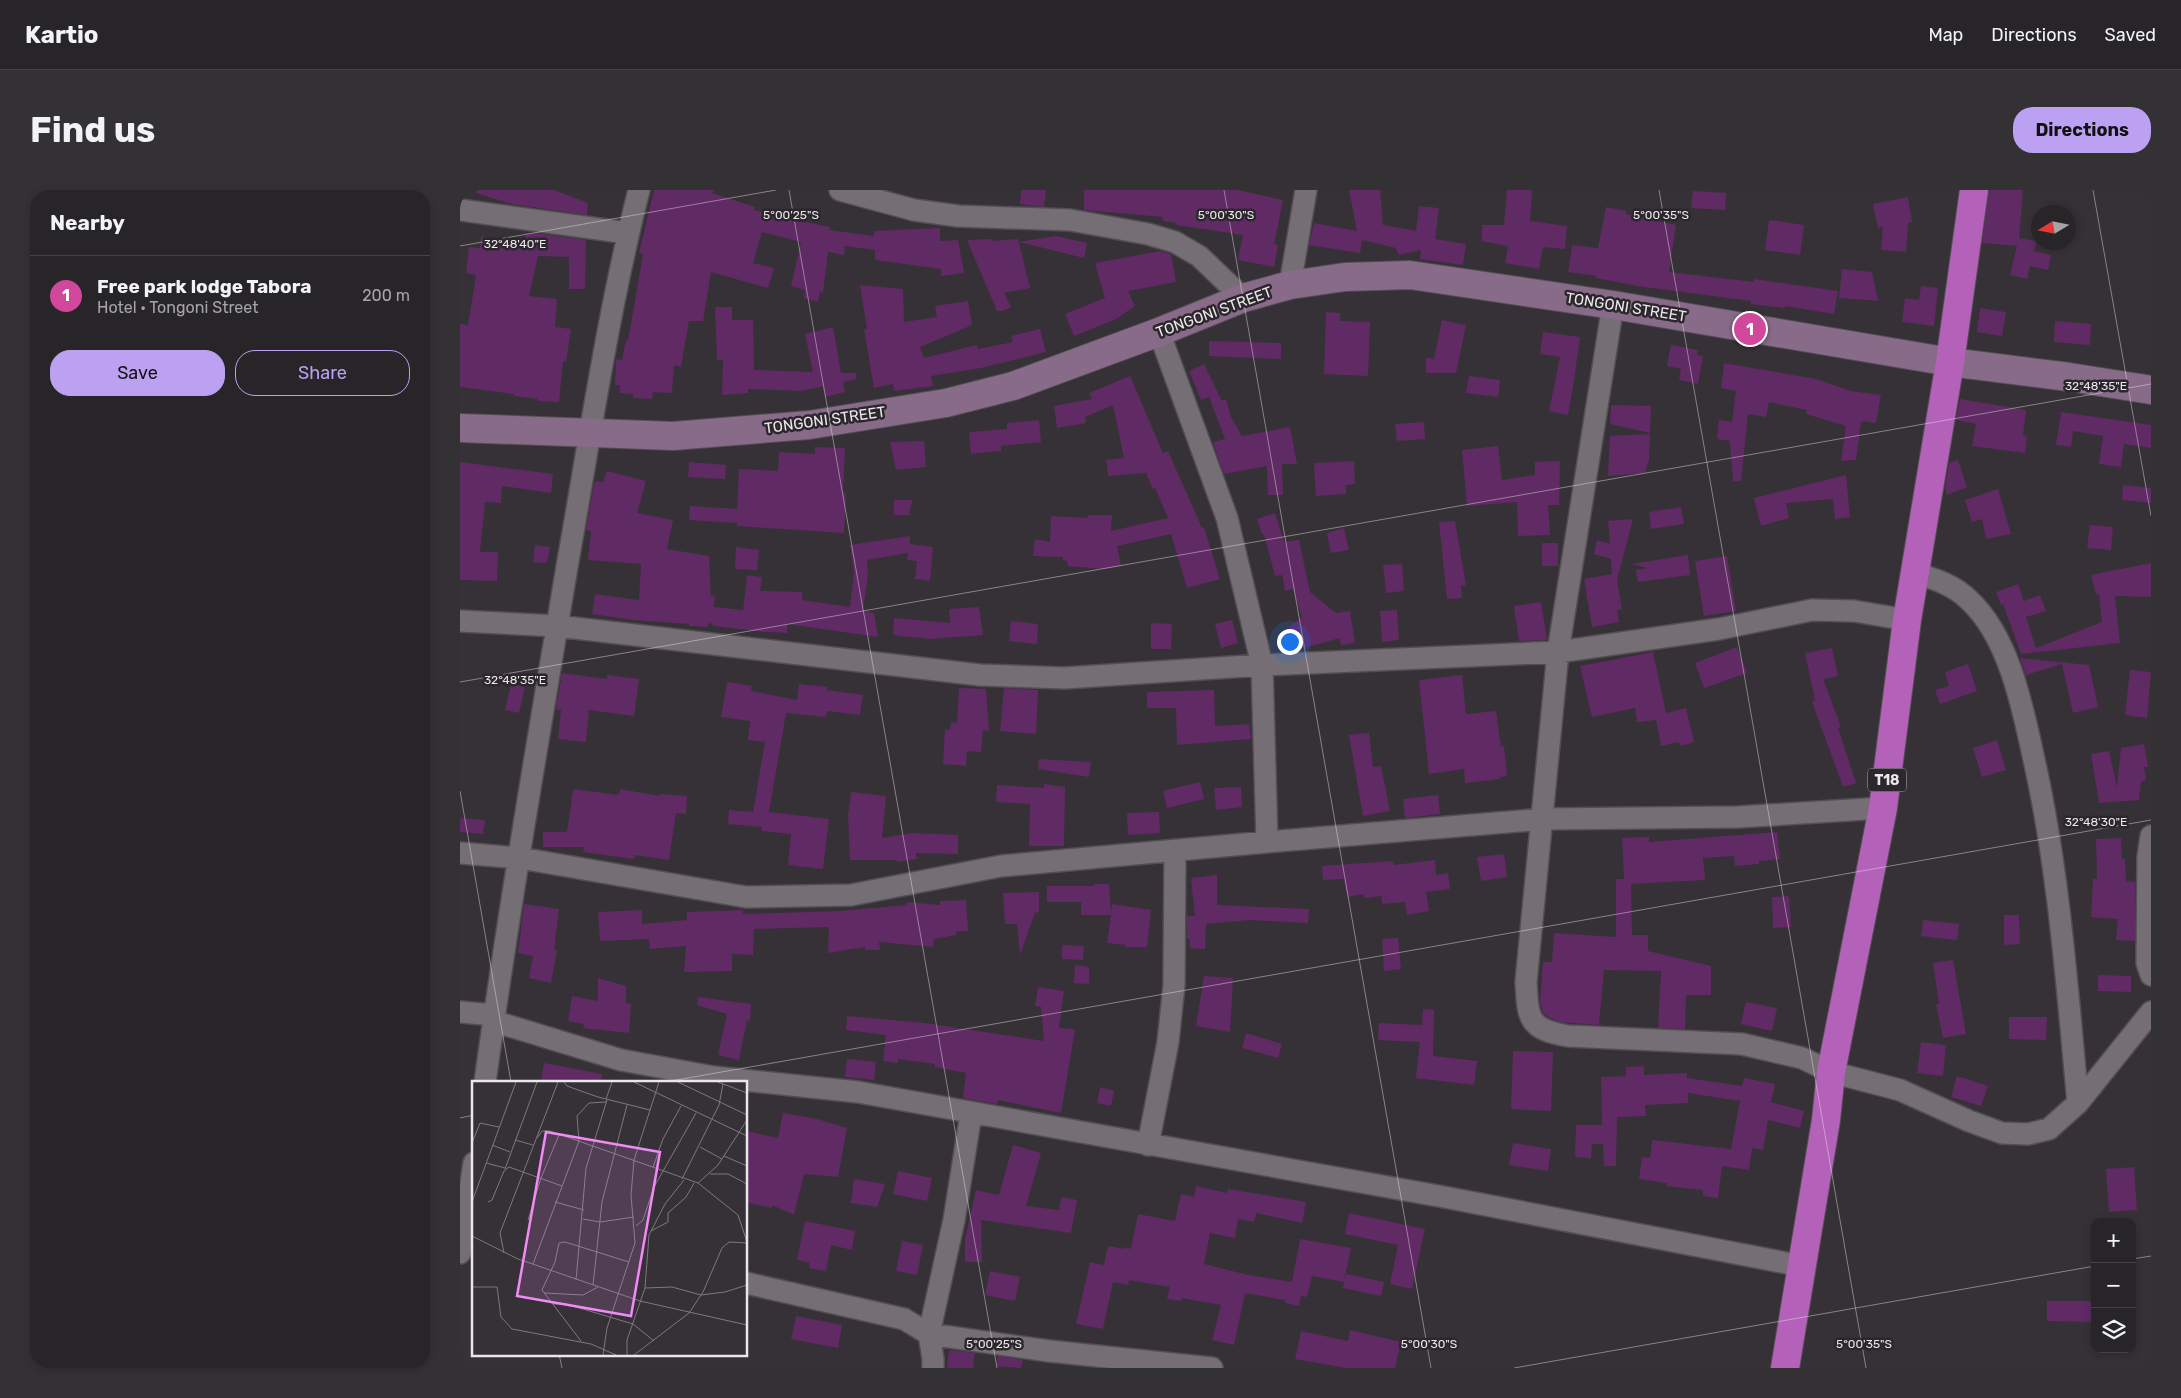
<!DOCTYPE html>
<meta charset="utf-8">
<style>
body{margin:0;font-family:Rubik,sans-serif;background:#343134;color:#f1f3f6}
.controls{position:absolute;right:15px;bottom:15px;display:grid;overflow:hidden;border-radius:10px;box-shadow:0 2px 8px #0003}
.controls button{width:45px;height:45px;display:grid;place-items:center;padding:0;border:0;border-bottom:1px solid #444245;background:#282528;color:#f1f3f6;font:25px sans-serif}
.compass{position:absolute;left:1571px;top:15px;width:45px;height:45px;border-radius:50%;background:#282528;box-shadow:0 2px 8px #0003;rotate:260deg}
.you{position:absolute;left:829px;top:451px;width:18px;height:18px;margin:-12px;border:4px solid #fff;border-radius:50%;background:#1a73e8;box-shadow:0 0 0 8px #1a73e833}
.badge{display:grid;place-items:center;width:32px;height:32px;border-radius:50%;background:#bca0f2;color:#fff;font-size:16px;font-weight:700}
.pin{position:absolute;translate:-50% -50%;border:2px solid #fff;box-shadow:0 1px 5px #0006}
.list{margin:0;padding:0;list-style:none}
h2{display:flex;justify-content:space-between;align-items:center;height:65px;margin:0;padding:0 20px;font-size:21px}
h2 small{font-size:16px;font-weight:400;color:#a5a5a8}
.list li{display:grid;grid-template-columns:32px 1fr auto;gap:15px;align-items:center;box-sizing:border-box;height:80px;padding:0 20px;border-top:1px solid #444245}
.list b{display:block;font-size:19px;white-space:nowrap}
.list p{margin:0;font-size:16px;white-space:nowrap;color:#a5a5a8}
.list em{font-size:16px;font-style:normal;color:#a5a5a8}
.actions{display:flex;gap:10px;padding:15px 20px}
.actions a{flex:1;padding:11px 0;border:1px solid #bca0f2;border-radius:20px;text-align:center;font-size:18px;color:#bca0f2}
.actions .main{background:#bca0f2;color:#111}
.icon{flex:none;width:28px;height:28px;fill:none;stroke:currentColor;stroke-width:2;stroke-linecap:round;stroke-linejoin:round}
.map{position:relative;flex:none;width:1691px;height:1178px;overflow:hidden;border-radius:20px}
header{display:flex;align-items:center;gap:30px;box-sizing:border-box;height:70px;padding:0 25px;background:#282528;border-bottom:1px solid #444245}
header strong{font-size:24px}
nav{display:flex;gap:28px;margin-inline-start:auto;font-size:18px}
.intro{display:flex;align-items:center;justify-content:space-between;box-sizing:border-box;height:120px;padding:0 30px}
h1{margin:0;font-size:35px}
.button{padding:12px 22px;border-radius:20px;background:#bca0f2;color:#111;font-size:18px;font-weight:700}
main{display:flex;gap:30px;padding:0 30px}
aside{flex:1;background:#282528;border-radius:20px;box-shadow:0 2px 8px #0003}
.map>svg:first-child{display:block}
.building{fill:#602a64}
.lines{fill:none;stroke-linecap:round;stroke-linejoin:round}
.street-casing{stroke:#534e53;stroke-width:24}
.secondary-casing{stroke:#534e53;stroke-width:30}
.highway-casing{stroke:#534e53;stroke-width:30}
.street{stroke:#756f75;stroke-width:21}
.secondary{stroke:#886b89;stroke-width:28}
.highway{stroke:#b462b9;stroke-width:28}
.ticks{fill:none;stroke:#eae6ea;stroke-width:1;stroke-opacity:0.45}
.labels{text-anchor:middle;stroke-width:5;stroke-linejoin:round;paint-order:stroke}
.shield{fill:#2c272c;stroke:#b1adb1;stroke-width:1}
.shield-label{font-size:14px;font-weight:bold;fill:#eae6ea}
.street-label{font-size:15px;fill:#eae6ea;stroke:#2c272c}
.inset-road{fill:none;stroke:#7e797e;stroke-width:1}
.view{fill:#f08bf6;fill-opacity:0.15;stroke:#f08bf6;stroke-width:2.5}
.inset-edge{fill:none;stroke:#eae6ea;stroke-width:2.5}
.ticks-label{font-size:12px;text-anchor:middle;fill:#eae6ea;stroke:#2c272c;stroke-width:5;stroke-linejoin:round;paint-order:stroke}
</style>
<header>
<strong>Kartio</strong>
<nav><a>Map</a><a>Directions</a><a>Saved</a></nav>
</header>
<div class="intro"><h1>Find us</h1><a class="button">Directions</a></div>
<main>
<aside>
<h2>Nearby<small></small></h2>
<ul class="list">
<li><span class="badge" style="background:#d1479c">1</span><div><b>Free park lodge Tabora</b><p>Hotel · Tongoni Street</p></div><em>200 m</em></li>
</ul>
<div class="actions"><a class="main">Save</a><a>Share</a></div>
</aside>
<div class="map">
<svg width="1691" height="1178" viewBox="0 0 1691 1178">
<rect width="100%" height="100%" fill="#363136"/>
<path class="building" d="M17 0H94L128 13 127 25 52 14 16 3Z
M194 0H254L252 3 295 17 294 20 345 33V32L370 37 369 40 414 46V41L480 38V51L498 50 504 83 481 86V79L415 70V60L385 56 384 65 368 62 363 103 360 102 358 112 344 108 345 100 331 96 341 52 302 42 293 73 314 78 308 98 251 82 243 131H229L221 177 214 175 212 203 193 202 192 209 173 208V204L160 203V195H155L156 169 162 170 166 150 168 151 183 64 179 63Z
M561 0H586L584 17 560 14Z
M624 0H777L823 10 814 54 818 55 814 77 778 70 783 45 717 35V33L703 31V27L624 20Z
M889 0H920L923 35 956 41 959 16 979 18 975 49 1006 54 1003 75 960 69 961 60 938 65 936 58 902 50 900 63 849 55 854 33 897 41Z
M1047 0H1072L1070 31 1107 36 1105 59 1083 57 1079 79 1045 73 1048 56 1022 51V35H1044Z
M1529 0H1563L1559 48 1576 51 1574 61 1591 65 1588 80 1570 76 1567 89 1550 85 1557 56 1522 53Z
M1233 1 1266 3 1265 20 1231 18Z
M1448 7 1452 32 1448 33 1446 62 1421 60 1423 37 1418 38 1413 14Z
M1146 17 1166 21V24L1216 35 1209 82 1294 92V89L1378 101 1374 124 1325 116V118L1291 114V111L1177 96 1136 88 1137 86 1108 82 1112 55 1138 58Z
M1309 30 1344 35 1340 65 1305 60Z
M73 43 126 50 125 99H109V67L78 66 69 106 97 109 95 137 111 139 106 172 103 171 99 212 78 211V209L54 206V204L0 197V134L8 135 16 85 6 83 9 57 20 58 21 47 66 52 65 44Z
M596 46 627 53 624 68 559 52Z
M533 49V51L558 49 570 98 544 103 551 117 543 121H537L507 50Z
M700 61 711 64 716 92 668 101 675 116 656 129 614 146 605 124 645 108 635 73Z
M1382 79 1412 82 1418 111 1379 108Z
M400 95 443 99 444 132 477 127 475 116 508 111 512 135 460 157 464 168 517 155 518 159 553 152 551 146 580 139 586 162 521 178 471 186 473 196 434 201 433 194 414 198 404 139H407Z
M1461 96 1478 98 1474 136 1442 132 1445 108 1459 110Z
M255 117H272V130H293L294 180 353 182 345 144 373 137 381 183H396V189L383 192 385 202 365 207 363 196 342 201 288 199V203L262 205 263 170H257Z
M1520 118 1546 122 1542 146 1517 142Z
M866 122 880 123V131L910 132 908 186 864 184Z
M982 130 1006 135 996 183H966V168L974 169Z
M1595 131 1631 134 1630 155 1594 152Z
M1083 142 1120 147 1114 191 1108 225 1089 221 1100 167 1080 164Z
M749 151 821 153V169L749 166Z
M1211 155 1238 160 1237 165 1243 166 1238 194 1219 190 1221 179 1207 176Z
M1264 173 1356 189 1391 201 1421 205 1416 233 1401 231 1396 270 1381 271 1386 236 1346 224 1347 220 1309 212 1306 227 1288 224 1281 291H1273L1270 251 1257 249 1259 230 1272 232 1276 201 1261 198Z
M744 174 762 211 766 209 771 227 782 246 830 237 837 274H822L823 305H808L807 276 764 284 753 252 765 249 749 207 741 210 729 181Z
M670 186 703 263 708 261 742 338 744 337 760 389 727 398 711 344 657 356 661 376 644 379 608 376 607 371 603 370V367L573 366 575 349 590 352 591 326 628 328V325H652L651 341 708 328 695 298 693 299 686 283 648 286 646 270 664 268 653 215 625 227 626 233 597 238 594 216 632 209 629 203Z
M1009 186 1040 190 1038 207 1006 203Z
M1500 209 1566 220 1563 246 1567 247 1565 263 1512 256 1516 234 1496 230Z
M1151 215 1191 216 1190 243 1150 234Z
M1601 222 1691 235V258L1664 254 1661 277 1639 274 1643 246 1613 241 1611 257 1596 255Z
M579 230 581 252 541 256V261L511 264 509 242 547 239V233Z
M964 232 965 249 937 251 935 234Z
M1190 244 1189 269 1185 283 1148 286 1150 246Z
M464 251 466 277 436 280 430 252Z
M1038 256 1042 290 1075 285V272L1100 271 1099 315H1088L1090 345 1058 346 1057 312 1007 316 1002 260Z
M355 257 385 258 383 302 386 303 384 343 277 336V333L229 330 230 316 277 319 279 279 318 281 319 262 355 264Z
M1498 270 1507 297 1487 305 1485 298 1489 273Z
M894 271 895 294 886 295V304L856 306 854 273Z
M0 272 93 284 91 303 42 296 41 313 25 312 20 362H38L37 391 0 390Z
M229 272 266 275 265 289 228 287Z
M147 281 186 291 177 323 213 330 207 359 249 366 251 406 255 407 254 417 283 420 287 385 302 387 300 401 342 402V410L390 417 394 382 390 355 450 346V354L473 357 470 391 455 389 457 371 447 370 448 363 407 370 408 384 403 421 414 423 418 447 327 434V443L305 442 254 436 249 432 248 437 229 436V434L174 430 132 424 135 404 179 410 181 374 128 370 131 341 126 340 134 295 135 291 143 292Z
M1386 285 1390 327 1375 329 1373 309 1326 313 1329 328 1301 336 1294 308Z
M1663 295 1691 298V313L1662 310Z
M1538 299 1551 344 1526 349 1522 329 1512 332 1505 310Z
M434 310H453L450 318V325H434Z
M1221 317 1224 334 1191 339 1189 322Z
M815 323 824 352 839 350 850 402 876 423 890 421 895 453 881 455 880 448 833 461 829 437 842 427 833 399 825 401 822 385 815 386 804 344H802L797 329Z
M1173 329 1157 390 1162 419 1157 420 1159 432 1132 437 1124 389 1152 384 1151 369 1134 364 1137 350 1150 354 1148 331Z
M995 331 1006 395 1001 396 1002 408 987 409 979 332Z
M1630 335 1653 337 1651 360 1627 358Z
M884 338 889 360 871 363 867 343Z
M1082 353H1098V376H1082Z
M75 355 90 357 87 373 73 372Z
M276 357 299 360 297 380 275 379Z
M1228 365 1230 385 1178 392 1176 380 1187 378 1171 374Z
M1267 366 1276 421 1244 426 1235 371Z
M1691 373V407L1655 406 1660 453 1561 464 1543 414 1541 415 1536 402 1558 394 1564 411 1580 405 1586 421 1566 427 1576 458 1642 432 1639 404H1636L1631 385Z
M942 374 944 401 926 403 923 375Z
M1081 412 1087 450 1059 451 1054 416Z
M519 417 523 445 469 449 433 445 434 428 490 433 489 419Z
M937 420 939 450 922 452 920 421Z
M772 430 778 453 761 458 755 434Z
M551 431 578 434 577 454 549 451Z
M691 433 712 434 711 459H691Z
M1277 457 1287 483 1244 498 1235 473Z
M1372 458 1378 486 1363 489 1381 537 1378 538 1396 593 1383 597 1352 512 1355 510 1345 463Z
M1193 462 1206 523 1226 518 1234 552 1220 556 1219 552 1201 556 1196 530 1177 532 1175 518 1132 527 1120 476Z
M1560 468 1629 475 1638 517 1613 523 1602 474 1566 485Z
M1508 474 1517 501 1480 514 1475 500 1489 496 1485 482Z
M1670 480 1691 482 1687 528 1665 525Z
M102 483 147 489V485L179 489 174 526 129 520 126 552 98 549 101 520H96Z
M1002 485 1006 524 1036 521 1041 557 1044 556 1047 586 1040 587V589L1005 593 1004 579 969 584 959 490Z
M267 492 292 496 291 501 337 510 339 494 367 497V500L403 505 400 525 367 521 366 527 326 523 309 622 369 629 363 679 328 675 331 644 302 641V637L268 634 269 620 293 622 305 552 288 550 290 531 261 527Z
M51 494 65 497 59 523 45 520Z
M499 498 526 499 529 541 523 540 521 562 507 561 506 576 483 574 485 539 490 540 491 532 497 533Z
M544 498 578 500 576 544 540 541Z
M754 500 755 536 789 534 791 549 717 555 716 518H687V502Z
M909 543 913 577 921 576 930 621 903 626 889 545Z
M1537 550 1546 580 1522 587 1513 558Z
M1684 554 1688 577H1684L1686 590 1681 591 1679 610 1639 613 1631 564 1649 561 1657 597 1661 558Z
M579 569 631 572 629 587 578 579Z
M740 592 744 609 707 618 703 601Z
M584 594 605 597 604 656H569L570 614 536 612 537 595 584 598Z
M781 597 782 617 756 620 754 598Z
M113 599 159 605 160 599 200 606V604L227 606 226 624 216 623 209 670 175 665 174 669 123 662 124 657H83V642H107Z
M391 602 426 606 422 648 452 643 498 645V664L456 663 457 669 437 672V670H390L388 626Z
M978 605 980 624 945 628 943 609Z
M699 622 700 643 668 645 667 623Z
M0 628 25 630 23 644 0 642Z
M1317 642 1320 669 1299 671V674L1275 676 1274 666 1243 668 1245 690 1171 694 1172 745H1188V761L1251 776V805H1226L1225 839 1198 838 1201 781 1144 780 1139 835 1100 832 1090 828 1083 823 1080 811 1083 772H1092L1094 743 1156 747V689H1164L1162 648 1189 647V652Z
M1661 648 1662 669H1665L1666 691 1675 692V751L1656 750 1658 729 1631 727 1633 689H1637L1636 649Z
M1044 664 1047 687 1021 691 1017 667Z
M975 670 976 685 988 683 990 699 966 702 969 721 947 725 945 712 922 714V706L904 708V704L887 707 884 689 863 690 862 676 933 671 934 675Z
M757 685V715L849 719 848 733 789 730 746 734 745 759 730 758V749H727V726H735L731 688Z
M634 694H649L651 725 652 714 691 720 687 757H665L666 755 647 753 651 725H621V712H587V696H634Z
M579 702V722L575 723 560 765 557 734H545L543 703Z
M1329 706 1331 737 1313 738 1312 707Z
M506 710 508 741H496V745L474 749 473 757 419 752 420 760H405V757L368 763 369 737 294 739 293 765 272 764V781L224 782 226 756 190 759 189 749 140 751 138 722 182 720V734L227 730V722L283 720V724L380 721 446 715 447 712 480 715V711Z
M64 714 99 719 94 759 97 760 91 793 69 788 73 766 58 763Z
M1544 725H1559L1560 754 1544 755Z
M1463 730 1499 734 1497 750 1461 746Z
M938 748 941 779 924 781 922 749Z
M602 755 624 756 623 770 602 769Z
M1493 770 1506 844 1483 848 1476 814H1479L1473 773Z
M615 775 629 777V794L614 793Z
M1638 785 1671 786V802L1638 801Z
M744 786 773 788 770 842 736 836Z
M138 788 166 796V813L171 814 169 843 123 838 124 834 108 831 112 806 138 811Z
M578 797 604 801 599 838 615 839 601 923 538 910 537 914 503 908 506 883 475 877V874L438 869V873L423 871 426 845 386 840 387 826 464 833 584 851 581 817 575 816Z
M238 807 291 814 290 831 287 830 279 870 258 865 267 824 237 815Z
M1286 812 1317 818 1312 841 1281 834Z
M963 819 974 820 973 866 1017 871 1014 895 956 888 960 852 918 850 919 833 962 835Z
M1549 827H1587L1586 850 1549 849Z
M786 843 822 854 818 868 782 858Z
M1461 852 1486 855 1483 886 1457 883Z
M1053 861 1093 862 1091 921 1051 919Z
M387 869 416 872 414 890 385 887Z
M84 873 142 884 141 892H81Z
M1184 876V885L1227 883V888L1282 896 1284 888 1315 894 1311 912 1344 921 1340 938 1308 930 1303 960 1292 958 1289 980 1262 976 1258 1008 1243 1006V1000L1207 996V993L1179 989 1182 967 1190 968 1192 950 1271 959 1280 911 1228 903V913L1185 915 1186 926 1157 927 1156 976H1144L1143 954H1132L1131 968 1115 967 1116 935H1142L1141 887 1166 886V877Z
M1497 886 1528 896 1521 916 1491 907Z
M640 897 654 901 651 916 637 913Z
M323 923 357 929 387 938 378 987 344 984 334 1025 312 1015V1018L286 1012V941L318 948Z
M1053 953 1091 959 1088 981 1049 975Z
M553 955 581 963 566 1016 599 1020 601 1007 617 1010 611 1043 521 1030 522 1072H505V1049L516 1000 539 1005Z
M1674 977 1677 1020 1649 1022 1646 979Z
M438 981 472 988 467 1011 433 1004Z
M394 989 425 994 417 1017 391 1013Z
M736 996 767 1003 768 999 846 1012 842 1033 796 1023 794 1032 778 1029 775 1048 750 1043 744 1074 788 1085 832 1092 840 1049 891 1058 884 1092 852 1086 847 1107 841 1106 839 1116 825 1113V1110L785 1103 774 1155 752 1150 761 1115 722 1108 721 1111 707 1109 710 1097 669 1090 668 1095 653 1092 643 1139 616 1134 630 1072 644 1075 648 1056 664 1059V1057L671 1059 678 1024 715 1031 721 1004 734 1007Z
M889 1023 965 1039 952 1099 930 1094 938 1055 885 1044Z
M345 1031 395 1041 392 1060 371 1055 366 1081 349 1078 350 1073 337 1070Z
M442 1051 463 1055 457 1085 436 1081Z
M530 1081 560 1087 555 1111 525 1105Z
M886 1084 924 1092 921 1106 883 1098Z
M1587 1111H1635V1132L1587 1131Z
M336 1126 382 1135 378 1158 331 1149Z
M890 1140 941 1152 935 1178H886L835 1169 841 1141 888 1151Z
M489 1160 515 1163 513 1178H487Z
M538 1166 563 1170 561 1178 536 1176Z"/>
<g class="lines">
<g class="street-casing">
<path id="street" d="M380 0 454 20 498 26 610 30 688 44 715 52 739 66 783 108
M0 20 168 43
M830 95 846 0
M1153 115 1098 462 1066 792C1068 829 1068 839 1108 846L1282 854 1342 868 1371 882 1440 900 1509 931 1542 943 1568 944 1589 939 1618 913 1691 822
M699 142 767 328 802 475 807 652
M1455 383C1475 389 1494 395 1509 410 1548 446 1562 514 1573 565 1599 679 1607 797 1618 913
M0 431 97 436 520 485 605 488 802 475 1098 462 1259 439 1352 420 1394 421 1447 430
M1691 646 1688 667 1687 773 1691 785
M0 663 60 668 286 707 391 705 541 676 807 652 1083 629 1278 627 1423 618
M0 822 34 825
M33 831 161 870 254 887 398 902 984 1007 1342 1076
M25 892C49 718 79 544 108 371 130 247 148 122 179 0
M688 955 708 852 714 795 715 660
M0 1063 14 973
M286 1093 444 1129 469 1144 589 1161 752 1178
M473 1178V1169L469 1144 494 1030 511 924"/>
</g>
<g class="secondary-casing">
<path id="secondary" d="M0 238 213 246 349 235 486 213 553 196 699 142 783 108 830 95 885 87 950 85 1153 115 1490 172 1609 187 1691 200"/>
</g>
<g class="highway-casing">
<path id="highway" d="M1325 1178 1366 930 1371 882 1423 618 1447 430 1490 172 1514 0"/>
</g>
<use href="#street" class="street"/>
<use href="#secondary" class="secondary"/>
<use href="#highway" class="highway"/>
</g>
<path class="ticks" d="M329 0 537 1178M764 0 971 1178M1199 0 1406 1178M1633 0 1691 326M0 56 316 0M0 492 1691 194M0 601 51 892M205 892 1691 630M0 928 14 925M1672 1069 1691 1066M99 1164 102 1178M1054 1178 1635 1076"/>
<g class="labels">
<rect class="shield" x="1408" y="578.5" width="38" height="23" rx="4"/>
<g class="shield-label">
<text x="1427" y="595">T18</text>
</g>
<g class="street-label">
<text transform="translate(1166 117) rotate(9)" y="5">TONGONI STREET</text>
<text transform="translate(754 122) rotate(-20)" y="5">TONGONI STREET</text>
<text transform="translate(365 230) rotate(-8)" y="5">TONGONI STREET</text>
</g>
</g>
<g transform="translate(12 891)">
<rect width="275" height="275" fill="#363136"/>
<path class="inset-road" d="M92 1 95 5 126 16 178 29M162 1 275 55M206 1 275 34M246 1 275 12M134 18 140 1M65 57 70 50H78L226 102 246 84 275 39M43 59 61 64M107 60 105 35 117 22 134 21M0 62 8 42 27 46M20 64 38 71M228 66 250 78M252 75 275 85M14 82 33 87M181 86 191 58 209 25M33 88 65 1M238 93H256L275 103M210 98 247 24 251 3M226 102 266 134 275 161M0 121 44 1M16 121 20 119 32 90 37 86 90 105M83 121 112 129M111 138 128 141 162 136M56 139 69 97 87 54M164 145 171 139 182 106 224 32M179 150 196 141V132L214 116 222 102M0 155 46 178 168 220 275 244M32 172 28 152 86 1M61 183 107 60M104 199 114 87 135 19M121 204 130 121 155 24M0 206H25L29 236 40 248 119 263 144 274M173 207 200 206 229 214 253 211 275 204M72 212 111 214 126 206M81 223H94L161 243 182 260M109 260 70 209 83 181 87 162 93 161 157 181M131 274 135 247 163 162 159 114 162 79 187 1M155 274V259L173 207 177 154 193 123 212 99M162 274 217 232 231 211 250 167 257 161 275 162"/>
<path class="view" d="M74 51 188 71 159 235 45 215Z"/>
<rect width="275" height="275" class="inset-edge"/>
</g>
<g class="ticks-label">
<text x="766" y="29">5°00'30"S</text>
<text x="331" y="29">5°00'25"S</text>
<text x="1201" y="29">5°00'35"S</text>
<text x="55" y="58">32°48'40"E</text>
<text x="1636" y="200">32°48'35"E</text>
<text x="55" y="494">32°48'35"E</text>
<text x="1636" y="636">32°48'30"E</text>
<text x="534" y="1158">5°00'25"S</text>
<text x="969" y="1158">5°00'30"S</text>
<text x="1404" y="1158">5°00'35"S</text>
</g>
</svg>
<div class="controls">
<button>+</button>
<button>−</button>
<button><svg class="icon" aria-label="layers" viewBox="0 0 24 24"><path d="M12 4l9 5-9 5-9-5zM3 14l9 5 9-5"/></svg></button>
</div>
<svg class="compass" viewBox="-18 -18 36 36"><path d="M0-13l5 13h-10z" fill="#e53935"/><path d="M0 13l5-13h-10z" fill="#a5a5a8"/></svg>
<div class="you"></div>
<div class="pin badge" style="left:1290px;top:139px;background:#d1479c">1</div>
</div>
</main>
